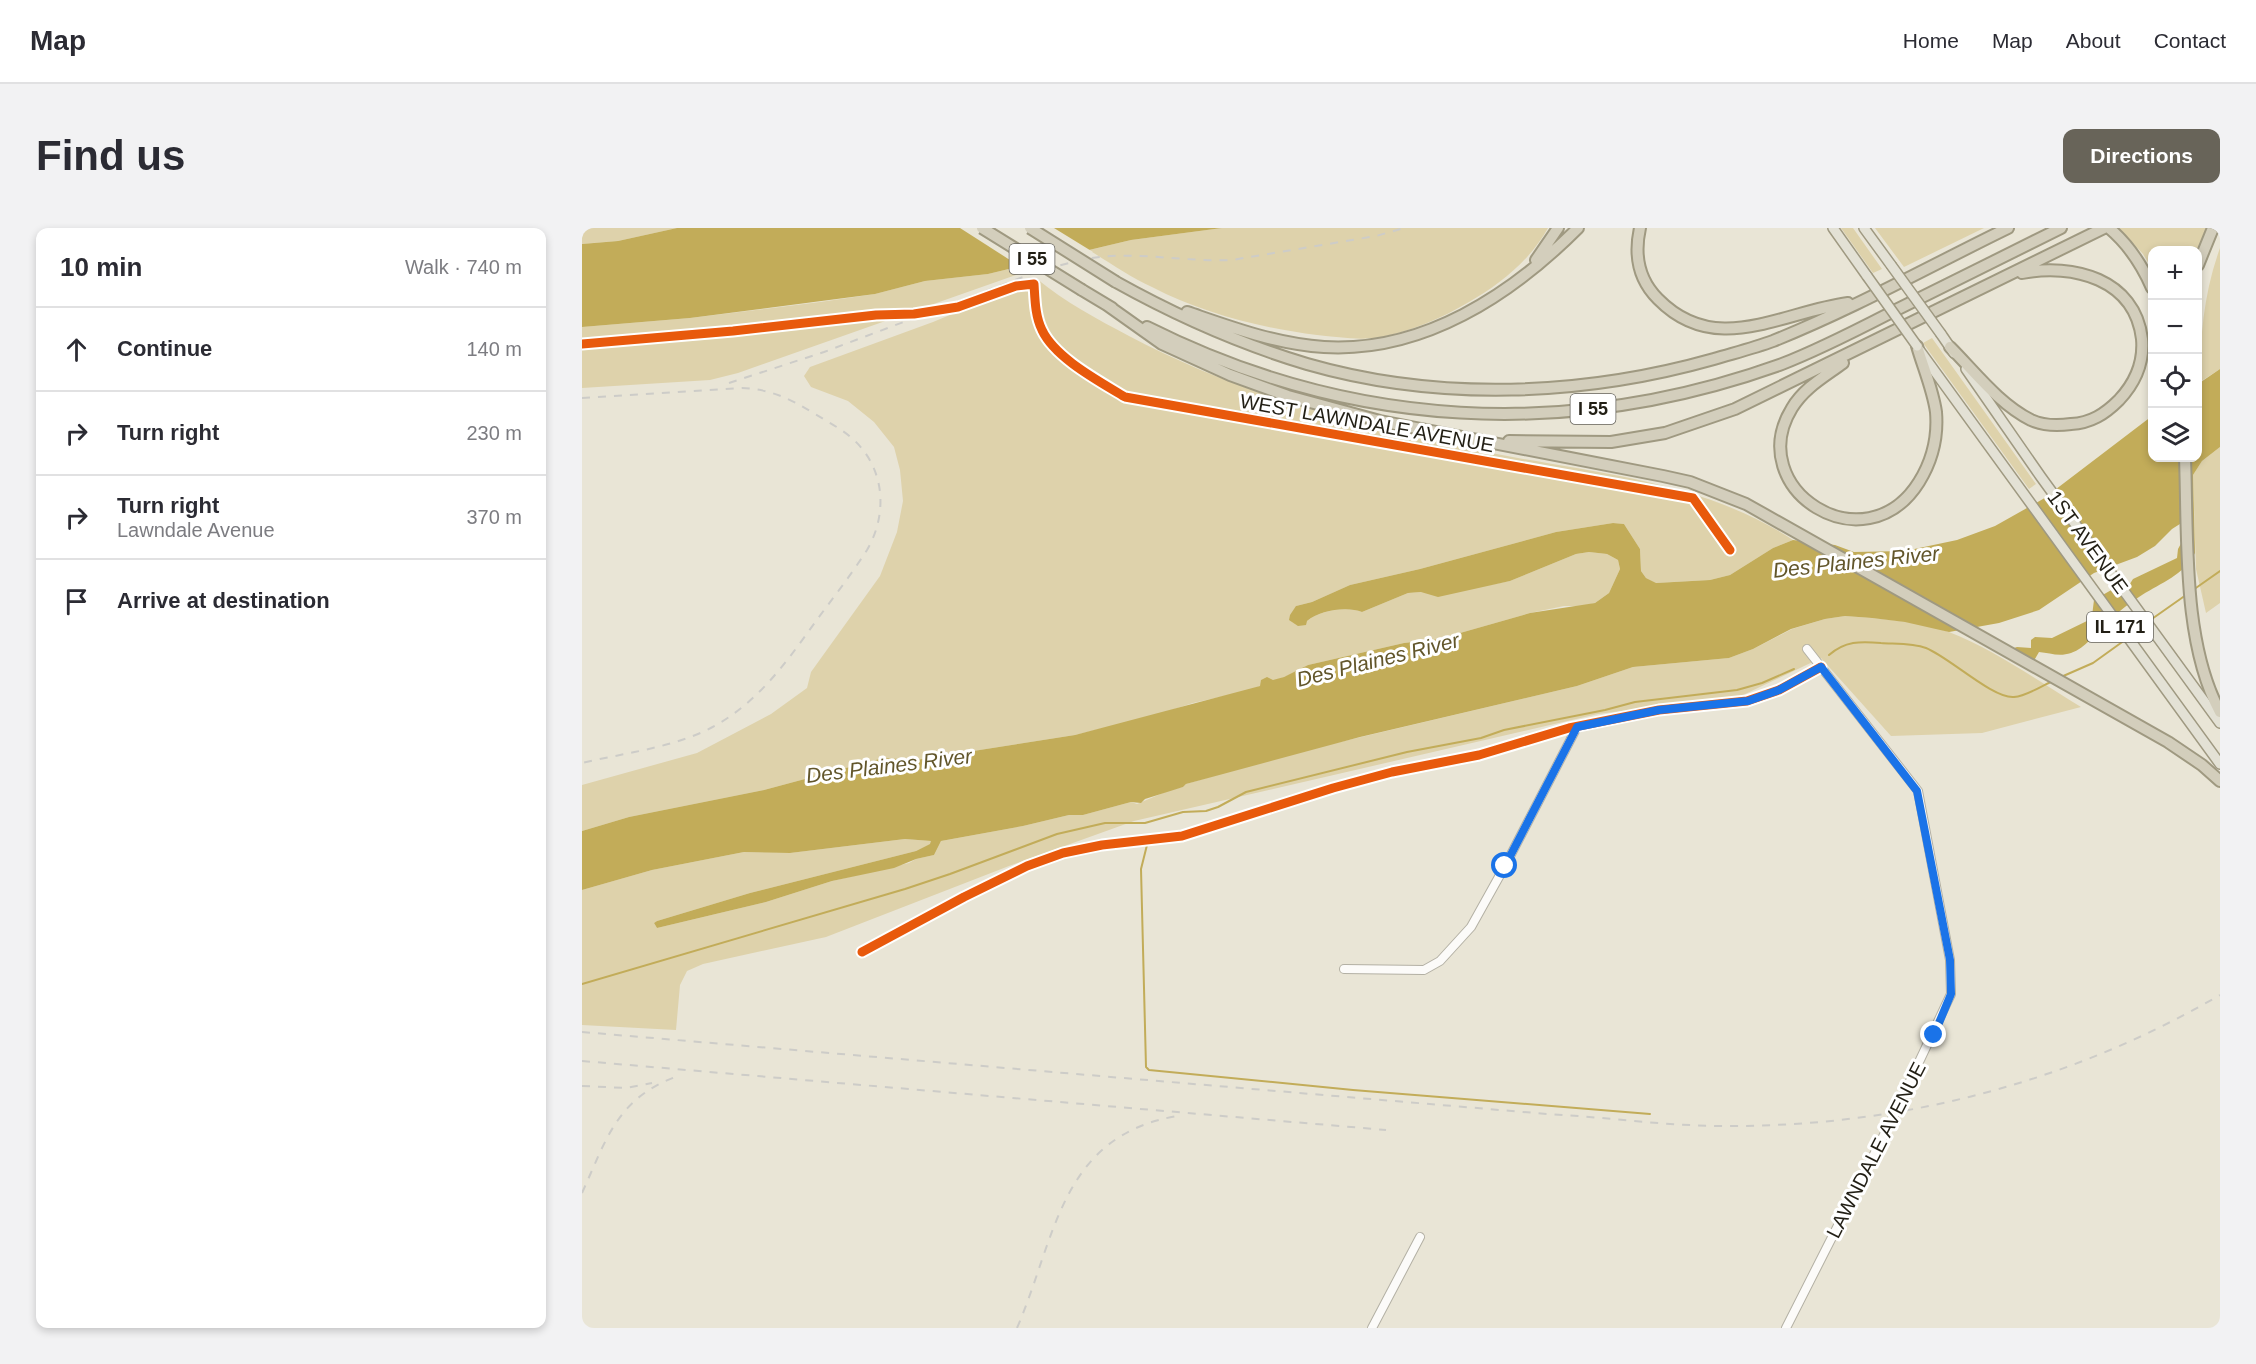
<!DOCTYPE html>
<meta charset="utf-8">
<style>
body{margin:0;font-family:Arial,sans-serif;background:#f2f2f3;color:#2b2b33}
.controls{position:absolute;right:18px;top:18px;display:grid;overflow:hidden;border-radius:12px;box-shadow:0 3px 9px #0003}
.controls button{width:54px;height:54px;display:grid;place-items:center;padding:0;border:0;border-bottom:2px solid #e1e1e2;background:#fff;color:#2b2b33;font:30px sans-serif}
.stop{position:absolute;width:18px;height:18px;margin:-14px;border:4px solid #1a73e8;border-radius:50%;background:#fff}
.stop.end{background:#1a73e8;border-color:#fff;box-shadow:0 2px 6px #0008}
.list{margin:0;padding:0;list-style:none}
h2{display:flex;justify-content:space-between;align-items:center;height:78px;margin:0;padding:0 24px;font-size:26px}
h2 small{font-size:20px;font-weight:400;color:#7c7c81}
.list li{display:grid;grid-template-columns:39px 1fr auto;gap:18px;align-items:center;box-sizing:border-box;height:84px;padding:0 24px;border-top:2px solid #e1e1e2}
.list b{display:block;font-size:22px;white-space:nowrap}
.list p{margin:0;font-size:20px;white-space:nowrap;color:#7c7c81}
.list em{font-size:20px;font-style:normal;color:#7c7c81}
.icon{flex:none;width:33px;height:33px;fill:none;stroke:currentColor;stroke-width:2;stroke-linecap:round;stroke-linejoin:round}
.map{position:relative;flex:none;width:1638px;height:1100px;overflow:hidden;border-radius:12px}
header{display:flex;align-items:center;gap:36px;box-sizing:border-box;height:84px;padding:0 30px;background:#fff;border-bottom:2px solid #e1e1e2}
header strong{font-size:28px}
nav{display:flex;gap:33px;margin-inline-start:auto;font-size:21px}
.intro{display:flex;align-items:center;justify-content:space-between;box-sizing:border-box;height:144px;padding:0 36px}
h1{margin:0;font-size:42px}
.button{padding:15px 27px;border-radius:12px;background:#686459;color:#fff;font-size:21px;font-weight:700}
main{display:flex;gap:36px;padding:0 36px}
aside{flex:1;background:#fff;border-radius:12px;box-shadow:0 3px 9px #0003}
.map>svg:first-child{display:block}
.green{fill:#ded2ab}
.water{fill:#c2ac59}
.pier{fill:#e9e5d6}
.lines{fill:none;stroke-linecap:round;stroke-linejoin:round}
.stream{stroke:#c2ac59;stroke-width:2}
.minor-casing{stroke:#b3b0a4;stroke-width:10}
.major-casing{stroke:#9f9981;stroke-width:12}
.highway-casing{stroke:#9f9981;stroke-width:14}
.minor{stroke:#fcfbf9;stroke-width:8}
.major{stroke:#e3e1d5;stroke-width:9}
.highway{stroke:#d3cebc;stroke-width:10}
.rail{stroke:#cdccc8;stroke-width:2;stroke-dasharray:8 8;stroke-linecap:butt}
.major-bridge-casing{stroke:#9f9981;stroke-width:12;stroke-linecap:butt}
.highway-bridge-casing{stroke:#9f9981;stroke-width:14;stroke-linecap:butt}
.major-bridge{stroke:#e3e1d5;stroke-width:9}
.highway-bridge{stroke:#d3cebc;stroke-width:10}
.cycleway-casing{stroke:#fff;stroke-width:13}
.cycleway{stroke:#e8590c;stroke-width:9}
.route{stroke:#1a73e8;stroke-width:8}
.labels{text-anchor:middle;stroke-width:6;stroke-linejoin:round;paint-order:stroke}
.shield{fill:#fff;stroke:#64625b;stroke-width:1.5}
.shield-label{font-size:18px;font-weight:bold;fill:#221f15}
.street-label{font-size:20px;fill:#221f15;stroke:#fff}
.water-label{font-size:21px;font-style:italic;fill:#62562b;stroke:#fff}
</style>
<header>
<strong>Map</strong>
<nav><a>Home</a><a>Map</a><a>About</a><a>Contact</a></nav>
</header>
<div class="intro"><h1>Find us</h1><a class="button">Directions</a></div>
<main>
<aside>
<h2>10 min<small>Walk · 740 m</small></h2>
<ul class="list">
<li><svg class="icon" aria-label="ahead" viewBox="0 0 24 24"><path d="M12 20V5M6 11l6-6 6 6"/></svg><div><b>Continue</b></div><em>140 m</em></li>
<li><svg class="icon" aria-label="right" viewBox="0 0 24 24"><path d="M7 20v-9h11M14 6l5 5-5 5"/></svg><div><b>Turn right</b></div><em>230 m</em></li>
<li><svg class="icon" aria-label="right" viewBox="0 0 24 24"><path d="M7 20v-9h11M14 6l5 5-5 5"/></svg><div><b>Turn right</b><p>Lawndale Avenue</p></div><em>370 m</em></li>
<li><svg class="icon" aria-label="arrive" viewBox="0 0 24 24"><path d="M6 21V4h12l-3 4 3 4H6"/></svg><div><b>Arrive at destination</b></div></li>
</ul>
</aside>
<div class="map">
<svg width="1638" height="1100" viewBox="0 0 1638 1100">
<rect width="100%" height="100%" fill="#e9e5d6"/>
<path class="green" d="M0 0H95L36 13 0 16Z
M640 0H966C948 32 919 56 887 74 860 90 830 103 799 109 779 113 756 109 735 107 679 100 620 85 570 59 548 49 528 35 507 22L549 12Z
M1259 0H1271L1300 41 1291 45Z
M1293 0H1402L1322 39Z
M1537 0H1624L1615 22H1570V41L1561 26Z
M1638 20V141L1618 154C1618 108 1622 64 1638 20Z
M431 40 437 46 156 145 128 152 0 160V99L108 90 238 74 293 66 343 53 406 46Z
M455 51C483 74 515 91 547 108 659 167 780 200 904 224 1008 245 1120 252 1211 312L1191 320 1148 347 1128 352 1073 355 1064 350 1059 343 1058 321 1042 296 1031 295 974 304 838 341 768 357 730 374 714 378 725 393C738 382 765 378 780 384L826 365 892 360 928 353 994 326 1007 324 1025 326 1036 332 1038 341 1027 365 1013 375 1000 378H982L948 385 857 411 822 415 726 437 710 446 665 463 611 475 571 488 493 507 334 532 301 530 182 562 47 589 0 603V557L115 525 189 486 225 460 229 444 298 348 315 304 321 273 318 242 312 219 292 194 266 173 229 159 222 148 228 139 351 94Z
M1350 110 1454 256 1447 261 1341 115Z
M1638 219V375L1624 385 1614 341 1611 247 1620 233Z
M1263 388C1297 391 1335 392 1367 404 1413 422 1456 453 1499 479L1400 505 1309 508 1239 430 1159 468 1016 486 552 593 427 638 244 709 121 736 105 743 98 757 94 802 0 797V662L70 642 162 624 208 625 323 611 349 613V616L334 623 168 665 75 693 72 695 75 700 184 674 250 653 327 635 334 631 352 627 359 613 441 598 487 587H501L549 574 555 576 588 562 601 559 604 556 703 527 995 458 1051 439 1147 430 1171 421 1210 401 1243 391Z"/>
<path class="water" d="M95 0H640L549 12 406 46 343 53 293 66 108 90 0 99V16L36 13Z
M1638 141V219L1620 233 1611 247 1613 325C1602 347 1579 355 1560 367 1547 375 1534 386 1523 396 1512 406 1504 420 1489 425 1477 429 1468 425 1457 424L1450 436 1426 422 1435 419 1449 420V412L1453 409 1470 410 1507 392 1510 388 1512 372 1531 361 1544 362 1551 351 1595 330 1596 321 1602 310 1601 294 1590 301 1573 318 1555 329 1512 345 1457 382 1417 395 1367 404 1323 394 1290 390 1263 388 1243 391 1209 401 1171 421 1147 430 1051 439 995 458 778 509 604 556 601 559 563 571 559 575 549 574 501 587H487L441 598 359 613 352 627 334 631 312 640 250 653 184 674 75 700 72 695 75 693 168 665 334 623 348 616 349 613 323 611 208 625 162 624 70 642 0 662V603L47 589 182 562 301 530 334 532 493 507 678 458 679 452 685 449 691 452 702 449 726 437 822 415 857 411 948 385 1013 375 1027 365 1038 341 1036 332 1025 326 1007 324 994 326 928 353 856 369 839 364 826 365 780 384C765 378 738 382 725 393L724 397 716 398 707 392 708 387 714 378 730 374 768 357 838 341 974 304 1031 295 1042 296 1058 321 1059 343 1064 350 1074 355 1128 352 1148 347 1191 320 1211 312 1253 317 1272 324 1323 323 1375 312 1413 298 1461 271 1570 188V230H1616V156Z"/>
<path class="pier" d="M378 0H472L511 24 442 41Z"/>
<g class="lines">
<path class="stream" d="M1611 362 1638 343
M1567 393 1604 367
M1548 408 1562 397
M1247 427C1263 413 1278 413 1299 415 1313 416 1331 415 1344 420 1367 429 1411 471 1432 469 1445 468 1459 458 1471 453
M1479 449 1511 435 1543 412
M565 617 559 641 564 839 567 842 771 862 1068 886
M0 756 323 661 368 646 475 606 523 595H563L601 584 624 583 636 579 664 564 825 524 899 510 922 502 1023 482 1053 474 1155 462 1180 455 1212 441"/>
<g class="minor-casing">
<path id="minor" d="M0 116 151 103 294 87 332 86 376 79 434 58 452 56C453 71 453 88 460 102 473 130 517 153 543 169L1111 270 1148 322
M280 724 382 669 445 638 481 625 520 617 600 608 751 560 810 544 897 527 987 500 1077 482 1165 473 1197 462 1239 439
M762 741 842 742 858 733 889 699 923 638 995 499
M790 1100 838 1009
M1204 1100 1313 885 1369 766 1368 732 1336 563 1225 421"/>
</g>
<g class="major-casing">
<path id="major" d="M1251 0 1285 48
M1282 0 1309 37
M1359 106 1372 125
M1338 123 1638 536
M1384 141 1459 249 1638 495"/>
</g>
<g class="highway-casing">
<path id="highway" d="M1058 0C1052 27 1056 51 1076 71 1134 130 1199 84 1266 75
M1527 0C1546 16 1560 37 1570 60
M954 32 976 0
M1616 37 1631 0
M534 54C595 88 658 116 725 136 857 174 1001 168 1132 131 1152 125 1172 120 1191 113 1271 81 1348 38 1426 0
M500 62 530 80
M525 77 580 116 648 147 706 168 798 193 1081 248 1108 254 1164 276 1586 514 1620 537 1638 553
M605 84C649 99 694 116 742 119 841 125 929 67 996 0
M565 99C768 201 986 213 1200 136 1239 121 1277 101 1314 82 1369 55 1424 27 1479 0
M1368 119C1393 144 1417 176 1449 192 1462 198 1475 198 1489 196 1509 195 1523 186 1537 172 1553 155 1562 134 1560 111 1553 51 1491 35 1440 45
M1261 135C1242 149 1222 160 1210 180 1160 261 1283 340 1337 254 1350 233 1356 208 1354 184 1351 162 1341 139 1335 118
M927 213 1029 214 1083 205 1153 181 1522 0
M1603 230C1606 308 1600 414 1638 484"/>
</g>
<use href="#minor" class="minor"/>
<use href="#major" class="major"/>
<use href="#highway" class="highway"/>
<path class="rail" d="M147 155 242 124 457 43C480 37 505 29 529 28 570 26 610 34 650 32L794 8 822 0
M0 170 160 160C188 161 209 171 233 186 246 194 260 201 272 212 303 241 306 286 285 322 269 347 251 370 234 393 201 439 170 483 116 506 80 521 38 526 0 535
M0 804 965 886C1024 889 1083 898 1142 898 1317 899 1487 855 1638 767
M0 833 804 902
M0 858 44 860 70 855
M0 965C25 910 35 870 96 848
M435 1100C474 1010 478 908 595 888"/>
<g class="major-bridge-casing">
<path id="major-bridge" d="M1309 37 1359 106
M1285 48 1335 118"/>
</g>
<g class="highway-bridge-casing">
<path id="highway-bridge" d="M400 0 500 62
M448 0 534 54"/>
</g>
<use href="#major-bridge" class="major-bridge"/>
<use href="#highway-bridge" class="highway-bridge"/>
<g class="cycleway-casing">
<path id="cycleway" d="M0 116 151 103 294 87 332 86 376 79 434 58 452 56C453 71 453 88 460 102 473 130 517 153 543 169L1111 270 1148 322
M280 724 382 669 445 638 481 625 520 617 600 608 751 560 810 544 897 527 987 500 1077 482 1165 473 1197 462 1239 439"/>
</g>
<use href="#cycleway" class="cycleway"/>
</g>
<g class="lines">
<path class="route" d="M923 638 995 499 1077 482 1166 473 1197 462 1239 439 1335 563 1368 732 1369 766 1352 807"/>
</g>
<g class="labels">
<g class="shield">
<rect x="427.5" y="16" width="45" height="30" rx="4.5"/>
<rect x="988.5" y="166" width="45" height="30" rx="4.5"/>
<rect x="1505" y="384" width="66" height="30" rx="4.5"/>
</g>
<g class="shield-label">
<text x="450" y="37">I 55</text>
<text x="1011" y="187">I 55</text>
<text x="1538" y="405">IL 171</text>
</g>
<g class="street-label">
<text transform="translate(785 195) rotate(10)" y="7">WEST LAWNDALE AVENUE</text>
<text transform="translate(1506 314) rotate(54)" y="7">1ST AVENUE</text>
<text transform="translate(1294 922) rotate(-63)" y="7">LAWNDALE AVENUE</text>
</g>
<g class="water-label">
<text transform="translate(1274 334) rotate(-6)" y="7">Des Plaines River</text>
<text transform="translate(796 432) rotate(-14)" y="7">Des Plaines River</text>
<text transform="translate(307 538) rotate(-7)" y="7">Des Plaines River</text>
</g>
</g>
</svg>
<div class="controls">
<button>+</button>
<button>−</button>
<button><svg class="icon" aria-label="locate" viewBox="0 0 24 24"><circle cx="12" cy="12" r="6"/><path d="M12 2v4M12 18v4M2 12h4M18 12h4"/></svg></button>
<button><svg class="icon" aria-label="layers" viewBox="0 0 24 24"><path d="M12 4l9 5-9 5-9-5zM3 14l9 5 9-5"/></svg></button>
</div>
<div class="stop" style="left:923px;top:638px"></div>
<div class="stop end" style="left:1352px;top:807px"></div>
</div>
</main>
